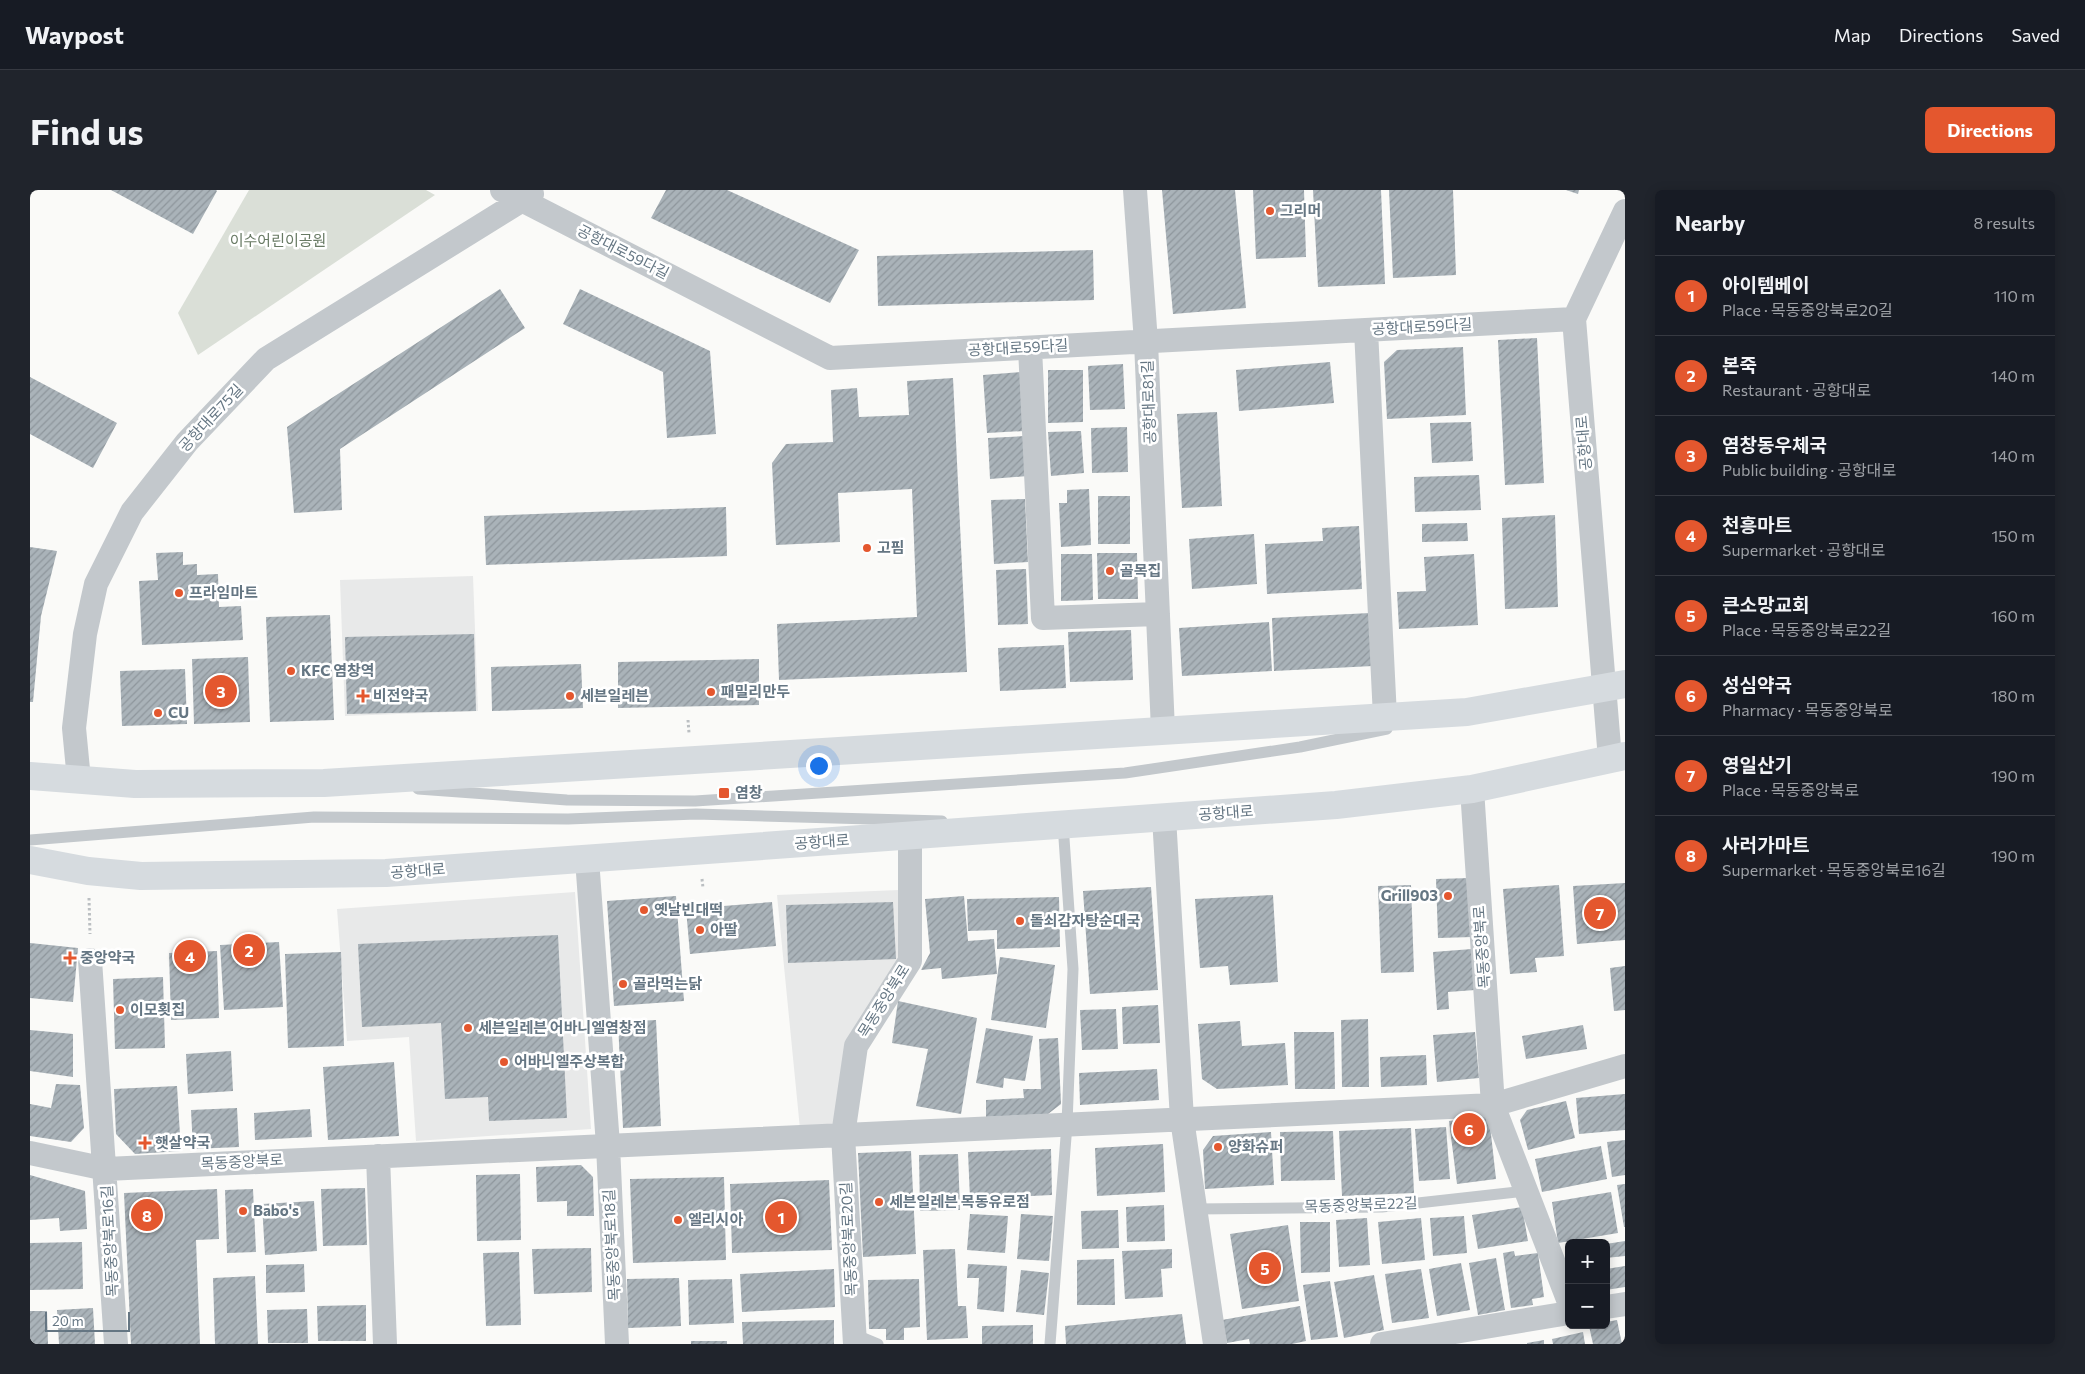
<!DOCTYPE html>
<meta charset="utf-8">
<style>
body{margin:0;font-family:Commissioner,"Noto Sans KR",sans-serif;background:#20242c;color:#f1f3f6}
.controls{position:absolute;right:15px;bottom:15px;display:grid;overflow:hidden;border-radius:8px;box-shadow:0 2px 12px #0003}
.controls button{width:45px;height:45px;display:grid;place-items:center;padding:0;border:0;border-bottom:1px solid #363941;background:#171b24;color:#f1f3f6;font:25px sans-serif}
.scale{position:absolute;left:15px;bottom:12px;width:85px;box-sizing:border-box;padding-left:5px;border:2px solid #657683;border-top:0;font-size:14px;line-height:18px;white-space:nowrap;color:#657683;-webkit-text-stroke:4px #fff;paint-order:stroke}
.you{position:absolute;left:788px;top:575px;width:18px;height:18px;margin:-12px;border:4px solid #fff;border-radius:50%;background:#1a73e8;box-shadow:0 0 0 8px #1a73e833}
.badge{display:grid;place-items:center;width:32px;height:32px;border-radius:50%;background:#e4572e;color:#fff;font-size:16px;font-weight:700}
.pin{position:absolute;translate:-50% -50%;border:2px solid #fff;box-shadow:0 1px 5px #0006}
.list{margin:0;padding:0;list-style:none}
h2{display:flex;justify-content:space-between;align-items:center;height:65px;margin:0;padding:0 20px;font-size:21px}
h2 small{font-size:16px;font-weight:400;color:#9ea1a6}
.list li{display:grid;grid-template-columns:32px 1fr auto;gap:15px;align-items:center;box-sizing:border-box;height:80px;padding:0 20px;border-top:1px solid #363941}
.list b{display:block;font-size:19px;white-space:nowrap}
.list p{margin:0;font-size:16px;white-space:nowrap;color:#9ea1a6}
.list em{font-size:16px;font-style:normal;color:#9ea1a6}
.map{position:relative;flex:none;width:1595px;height:1154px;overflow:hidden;border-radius:8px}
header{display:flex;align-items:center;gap:30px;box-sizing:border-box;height:70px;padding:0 25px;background:#171b24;border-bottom:1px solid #363941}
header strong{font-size:24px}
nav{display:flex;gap:28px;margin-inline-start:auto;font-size:18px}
.intro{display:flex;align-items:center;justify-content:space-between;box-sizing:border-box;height:120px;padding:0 30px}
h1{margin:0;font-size:35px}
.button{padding:12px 22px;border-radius:8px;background:#e4572e;color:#fff;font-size:18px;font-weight:700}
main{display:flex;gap:30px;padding:0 30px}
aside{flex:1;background:#171b24;border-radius:8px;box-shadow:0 2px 12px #0003}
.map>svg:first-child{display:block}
.built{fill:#e8e9e9}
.green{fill:#dadfd7}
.building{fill:url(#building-hatch)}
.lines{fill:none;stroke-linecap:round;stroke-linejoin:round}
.path{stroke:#bbbfc2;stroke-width:3;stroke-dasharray:2.5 2.5;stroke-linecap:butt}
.service{stroke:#c3c8cc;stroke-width:11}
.minor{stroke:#c3c8cc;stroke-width:24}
.primary{stroke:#d6dbdf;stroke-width:28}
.poi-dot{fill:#e4572e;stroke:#fff;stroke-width:2}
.labels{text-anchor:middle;stroke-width:5;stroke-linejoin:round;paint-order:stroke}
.poi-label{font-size:15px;font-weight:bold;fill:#657683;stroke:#fff;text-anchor:start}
.park-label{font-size:15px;fill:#687a64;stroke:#fff}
.street-label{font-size:15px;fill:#657683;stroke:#fff}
</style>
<header>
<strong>Waypost</strong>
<nav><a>Map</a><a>Directions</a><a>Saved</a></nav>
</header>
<div class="intro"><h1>Find us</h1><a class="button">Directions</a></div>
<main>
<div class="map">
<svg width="1595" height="1154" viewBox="0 0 1595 1154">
<defs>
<pattern id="building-hatch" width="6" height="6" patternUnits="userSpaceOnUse" patternTransform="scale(1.25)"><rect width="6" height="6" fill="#aab3b9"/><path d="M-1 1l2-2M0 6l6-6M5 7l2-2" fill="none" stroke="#8e969c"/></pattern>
</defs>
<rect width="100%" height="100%" fill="#fafaf8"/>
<path class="built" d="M443 386 448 521 315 526 310 390Z
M869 700 873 768 806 938 770 939 747 705Z
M545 702 561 939 386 951 379 847 317 851 307 719Z"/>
<path class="green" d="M219 0H396L405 5 168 165 148 123Z"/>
<path class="building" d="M81 0H186L187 1 163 44Z
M636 0H697L829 60 800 113 621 28Z
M1132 0H1205L1216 118 1143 124Z
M1223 0H1274L1276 67 1226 69Z
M1283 0H1351L1355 94 1288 97Z
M1359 0H1423L1426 85 1363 88Z
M1536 0H1549L1548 4Z
M1063 60 1064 110 848 116 847 66Z
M470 99 495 138 310 259 312 320 264 323 257 237Z
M550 99 680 161 686 244 637 248 633 182 533 134Z
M1507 148 1514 293 1475 295 1468 150Z
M1433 157 1436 225 1357 229 1354 172 1367 160Z
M1300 172 1304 213 1209 221 1206 180Z
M1093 174 1095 219 1060 220 1058 176Z
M1018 180H1053V232L1018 233Z
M991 182 995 241 957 243 953 185Z
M0 187 87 233 63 278 0 244Z
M923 188 937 482 749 490 747 434 887 427 882 299 808 303 810 352 746 355 742 273 756 254 803 252 801 200 827 198 829 227 879 225 877 191Z
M1187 222 1192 316 1152 318 1147 224Z
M1441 232 1443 271 1402 273 1400 233Z
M1097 237 1098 282 1062 283 1061 238Z
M1051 241 1054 283 1021 286 1018 242Z
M996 246 998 286 960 289 958 248Z
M1449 285 1451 320 1385 322 1384 287Z
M1059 299 1061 355 1031 357 1029 313H1037V300Z
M1068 306H1100V354H1068Z
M995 309 998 372 964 374 961 310Z
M696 317 697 366 456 375 454 326Z
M1525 325 1528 417 1475 419 1472 328Z
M1437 333 1438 351 1392 352V334Z
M1329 336 1332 399 1237 404 1235 354 1293 351 1292 338Z
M1224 344 1227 394 1162 399 1159 349Z
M0 357 27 361 11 426 3 512H0Z
M153 362V375L167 374V385L188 384 189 417 211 416 213 450 112 455 109 391 128 390 126 363Z
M1067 363H1107L1108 409H1068Z
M1031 364H1062L1063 410 1031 411Z
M1444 364 1448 435 1369 439 1367 402 1396 401 1394 367Z
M996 379 998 434 968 435 966 380Z
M1340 423 1343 476 1244 481 1242 428Z
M300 425 304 530 240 532 236 427Z
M1239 432 1242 481 1152 486 1149 438Z
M1101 440 1103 490 1040 492 1038 442Z
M444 444 446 521 317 524 315 447Z
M1034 455 1036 498 970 501 968 458Z
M218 467 220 532 164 534 162 469Z
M729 469V515L588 518V472Z
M551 474 553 518 462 521 461 477Z
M155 479 157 534 92 536 90 481Z
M1441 688 1443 747 1408 748 1406 689Z
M1595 693V750L1547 754 1543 696Z
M1381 695 1384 782 1351 783 1348 696Z
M1529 695 1534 766 1505 768 1507 782 1480 784 1473 699Z
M1121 697 1128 800 1060 804 1053 701Z
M1243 705 1248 792 1200 795 1198 776 1170 778 1165 709Z
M646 706 654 811 584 816 577 711Z
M934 706 938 751 964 749 967 784 912 789 911 778 891 780 900 763 895 709Z
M1029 707 1030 757 967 759V740L938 741 937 709Z
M742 712 746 756 660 764 656 719Z
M863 712 866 769 758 773 756 715Z
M528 745 537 928 459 931 458 907 415 909 411 833 332 837 328 754Z
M249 752 253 817 194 820 190 755Z
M0 753 48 758 43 812 0 808Z
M1442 759 1445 800 1418 802 1419 819 1407 820 1403 762Z
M187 761 189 828 141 830 139 763Z
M311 762 314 856 258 858 255 764Z
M970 767 1025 775 1016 838 961 830Z
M1595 776V820L1584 821 1580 778Z
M133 787 135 858 85 859 83 789Z
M868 811 947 828 931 924 886 916 898 859 862 853Z
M1128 815 1130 853 1093 854 1092 817Z
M1086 819 1088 859 1052 860 1050 820Z
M1338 829 1339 897H1312L1311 830Z
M626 830 631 936 593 938 588 832Z
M1210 831 1212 856 1255 853 1258 895 1187 899 1172 889 1168 834Z
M1553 835 1557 859 1496 869 1492 846Z
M956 838 1003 846 995 891 974 888 973 898 946 893Z
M0 840 43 844V887L0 881Z
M1264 842H1304L1305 899H1265Z
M1445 842 1449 888 1407 892 1403 845Z
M1028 848 1031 914 1018 924 956 927V910L994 908 993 899H1011L1009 849Z
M201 861 203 901 158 904 156 864Z
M1396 865 1397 895 1351 897 1350 867Z
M364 872 369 946 298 950 293 877Z
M1127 879 1129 910 1050 915 1049 883Z
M26 894 50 895 54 938 41 952 0 946V914L21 918Z
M147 896 151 961 105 964 86 944 84 899Z
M1595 904V940L1549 944 1546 908Z
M1536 911 1545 948 1498 960 1490 930 1497 920Z
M207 918 209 957 163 959 161 920Z
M280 919 282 947 225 950 224 923Z
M1459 926 1466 989 1427 994 1419 931Z
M1416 937 1420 989 1389 991 1385 939Z
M1381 938 1384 1003 1312 1006 1309 941Z
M1303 941 1305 990 1251 991 1250 942Z
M1241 942 1244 995 1175 999 1173 960 1183 946Z
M1595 950V985L1582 987 1577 952Z
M1133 954 1135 1002 1067 1006 1065 958Z
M1571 956 1577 989 1512 1002 1505 969Z
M1021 959 1022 1005 940 1009 938 962Z
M881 961 886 1064 833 1067 828 963Z
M928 964 930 1020 890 1021 889 965Z
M551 975 563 987 564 1026H537V1011L507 1012 506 977Z
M490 984 491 1050 447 1051 446 985Z
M0 985 55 1001 57 1039 30 1041 29 1028 0 1030Z
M694 987 696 1070 603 1073 600 989Z
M799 990 802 1060 702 1063 700 994Z
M1595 994V1037H1594L1587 995Z
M335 998 337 1055 293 1056 291 999Z
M187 999 189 1049 166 1050 170 1154H101L94 1003Z
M223 999 226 1062 197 1063 195 1000Z
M1581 1002 1588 1043 1528 1053 1522 1012Z
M284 1011 287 1061 235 1065 232 1014Z
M1134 1015 1135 1051 1097 1052 1096 1017Z
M1492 1017 1498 1051 1448 1059 1442 1025Z
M1088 1020 1089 1058 1052 1059 1051 1021Z
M940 1024 978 1026 975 1063 937 1060Z
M991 1024 1023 1026 1019 1071 987 1069Z
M1434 1026 1437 1063 1403 1066 1400 1028Z
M1337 1028 1340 1075 1309 1077 1306 1030Z
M1391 1028 1395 1070 1352 1074 1348 1032Z
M1270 1032H1300V1082L1271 1083Z
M1258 1035 1269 1111 1212 1119 1200 1044Z
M1595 1051V1066L1576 1068V1054Z
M52 1052 53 1099 0 1100V1053Z
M561 1058 562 1102 504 1104 502 1059Z
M925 1059 928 1116H936L938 1148 897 1150 893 1060Z
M1142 1059V1078L1131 1079 1133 1107 1095 1109 1092 1061Z
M1539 1059V1074L1537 1075 1535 1060Z
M1484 1061 1485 1066 1508 1063 1514 1107 1502 1109 1503 1115 1481 1118 1473 1063Z
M489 1062 491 1135 456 1136 453 1063Z
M1466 1068 1475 1120 1448 1125 1439 1073Z
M1084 1069 1085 1115H1047V1070Z
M1431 1073 1440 1120 1407 1126 1399 1079Z
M274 1074 275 1102 236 1103V1075Z
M938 1074 977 1076 974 1122 947 1119 949 1088H937Z
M1595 1076V1097L1576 1100V1079Z
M804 1079 805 1117 712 1122 710 1084Z
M1391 1079 1399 1128 1362 1133 1355 1084Z
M991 1080 1019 1083 1014 1125 986 1122Z
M1344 1085 1354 1140 1314 1148 1304 1092Z
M225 1086 228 1154H185L183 1088Z
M649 1088 651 1136 598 1138 597 1089Z
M702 1089 704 1133 659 1135 658 1090Z
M889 1089 890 1137 874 1138V1150H856V1139H839L838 1090Z
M1300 1091 1308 1147 1281 1150 1273 1095Z
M336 1115V1151H288L287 1116Z
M1270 1116 1276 1151 1262 1154H1220L1219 1149 1197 1153 1192 1130Z
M63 1118 65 1154H29L27 1120Z
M277 1119 278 1153H238L237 1120Z
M0 1121H17L18 1154H0Z
M1152 1124 1156 1154H1036L1035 1136Z
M804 1130V1154H713L712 1132Z
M1587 1130 1592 1154H1563L1559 1136 1576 1135V1132Z
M1003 1135V1154H952V1136Z
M1553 1142 1555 1154H1523L1522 1149Z
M1514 1150V1154H1497V1153Z
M661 1151H697V1154H661Z"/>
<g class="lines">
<path class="path" d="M658 530 659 543
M672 689 673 698
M59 708 60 744"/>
<path class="service" d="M388 599 537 610 665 611 1095 583 1270 557 1357 539
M0 650 284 627 538 629 666 624 912 631
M1165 1019 1352 1017 1496 1001
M824 1144 848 1154
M1020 1154 1037 934 1043 779 1033 634"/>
<path class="minor" d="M472 0 800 168 1544 129
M1105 0 1116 152 1133 540
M1336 140 1355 527
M1000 158 1013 428 1128 424
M1580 569 1544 129 1595 21
M49 590 44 538 55 444 66 394 102 322 157 252 236 169 502 4
M1442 599 1463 915 1539 1112
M1134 627 1152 929 1185 1154
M557 669 578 955 587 1154
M60 770 86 1154
M0 963 76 979 1463 915 1595 876
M348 966 355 1154
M1576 1117 1595 1114
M825 1154 813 945 826 856 880 771V646
M1352 1154 1539 1123"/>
<path class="primary" d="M0 586 105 594 294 593 1437 522 1595 494
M0 670 58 681 111 686 356 683 1306 615 1442 599 1595 566"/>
</g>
<g class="poi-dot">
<circle cx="1240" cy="21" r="5"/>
<circle cx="837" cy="358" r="5"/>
<circle cx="1080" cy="381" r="5"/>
<circle cx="149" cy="403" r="5"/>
<circle cx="261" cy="481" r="5"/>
<circle cx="681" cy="502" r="5"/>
<path d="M330.5 498.5h5v5h5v5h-5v5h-5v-5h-5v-5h5z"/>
<circle cx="540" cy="506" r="5"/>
<circle cx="128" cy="523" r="5"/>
<rect x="688" y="597" width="12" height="12" rx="2.5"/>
<circle cx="1418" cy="706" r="5"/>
<circle cx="614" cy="720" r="5"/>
<circle cx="990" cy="731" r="5"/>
<circle cx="670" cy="740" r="5"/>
<path d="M37.5 760.5h5v5h5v5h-5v5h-5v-5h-5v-5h5z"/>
<circle cx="593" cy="794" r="5"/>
<circle cx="90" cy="820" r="5"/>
<circle cx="438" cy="838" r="5"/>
<circle cx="474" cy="872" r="5"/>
<path d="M112.5 945.5h5v5h5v5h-5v5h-5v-5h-5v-5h5z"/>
<circle cx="1188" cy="957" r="5"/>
<circle cx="849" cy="1012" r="5"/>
<circle cx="213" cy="1021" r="5"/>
<circle cx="648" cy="1030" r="5"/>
</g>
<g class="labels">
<g class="poi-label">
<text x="1250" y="26">그리머</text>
<text x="847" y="363">고핌</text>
<text x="1090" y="386">골목집</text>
<text x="159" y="408">프라임마트</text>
<text x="271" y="486">KFC 염창역</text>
<text x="691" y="507">패밀리만두</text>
<text x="343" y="511">비전약국</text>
<text x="550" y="511">세븐일레븐</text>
<text x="138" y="528">CU</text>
<text x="705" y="608">염창</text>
<text x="1408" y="711" text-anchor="end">Grill903</text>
<text x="624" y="725">옛날빈대떡</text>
<text x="1000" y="736">돌쇠감자탕순대국</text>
<text x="680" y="745">아딸</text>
<text x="50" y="773">중앙약국</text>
<text x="603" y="799">골라먹는닭</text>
<text x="100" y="825">이모횟집</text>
<text x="448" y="843">세븐일레븐 어바니엘염창점</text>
<text x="484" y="877">어바니엘주상복합</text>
<text x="125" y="958">햇살약국</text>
<text x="1198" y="962">양화슈퍼</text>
<text x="859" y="1017">세븐일레븐 목동유로점</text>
<text x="223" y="1026">Babo's</text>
<text x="658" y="1035">엘리시아</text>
</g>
<g class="park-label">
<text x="248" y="56">이수어린이공원</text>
</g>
<g class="street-label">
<text transform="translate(593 62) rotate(27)" y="5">공항대로59다길</text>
<text transform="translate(1392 137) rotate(-3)" y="5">공항대로59다길</text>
<text transform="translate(988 158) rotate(-3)" y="5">공항대로59다길</text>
<text transform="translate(1119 212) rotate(-92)" y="5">공항대로81길</text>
<text transform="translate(181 228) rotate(-47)" y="5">공항대로75길</text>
<text transform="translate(1554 253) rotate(-95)" y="5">공항대로</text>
<text transform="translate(1196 623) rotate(-4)" y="5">공항대로</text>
<text transform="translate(792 652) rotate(-4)" y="5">공항대로</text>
<text transform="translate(388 681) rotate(-4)" y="5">공항대로</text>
<text transform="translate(1452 757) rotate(-94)" y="5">목동중앙북로</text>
<text transform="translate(854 811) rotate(-58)" y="5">목동중앙북로</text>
<text transform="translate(212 972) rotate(-3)" y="5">목동중앙북로</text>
<text transform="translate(1331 1015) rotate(-2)" y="5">목동중앙북로22길</text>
<text transform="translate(819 1049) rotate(-93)" y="5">목동중앙북로20길</text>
<text transform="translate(80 1051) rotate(-93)" y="5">목동중앙북로16길</text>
<text transform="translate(582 1055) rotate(-93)" y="5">목동중앙북로18길</text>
</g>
</g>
</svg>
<div class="controls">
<button>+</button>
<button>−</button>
</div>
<div class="scale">20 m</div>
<div class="you"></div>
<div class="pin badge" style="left:751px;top:1027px">1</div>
<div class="pin badge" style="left:219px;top:760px">2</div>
<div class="pin badge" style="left:191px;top:501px">3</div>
<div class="pin badge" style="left:160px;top:766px">4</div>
<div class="pin badge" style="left:1235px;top:1078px">5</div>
<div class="pin badge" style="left:1439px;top:939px">6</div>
<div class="pin badge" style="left:1570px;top:723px">7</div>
<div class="pin badge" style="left:117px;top:1025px">8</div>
</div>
<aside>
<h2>Nearby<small>8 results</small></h2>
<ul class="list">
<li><span class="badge">1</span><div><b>아이템베이</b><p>Place · 목동중앙북로20길</p></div><em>110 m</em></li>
<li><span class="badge">2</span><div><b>본죽</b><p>Restaurant · 공항대로</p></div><em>140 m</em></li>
<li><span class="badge">3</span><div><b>염창동우체국</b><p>Public building · 공항대로</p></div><em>140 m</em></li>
<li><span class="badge">4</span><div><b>천흥마트</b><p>Supermarket · 공항대로</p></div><em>150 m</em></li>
<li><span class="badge">5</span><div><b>큰소망교회</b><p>Place · 목동중앙북로22길</p></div><em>160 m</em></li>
<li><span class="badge">6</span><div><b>성심약국</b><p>Pharmacy · 목동중앙북로</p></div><em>180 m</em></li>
<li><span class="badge">7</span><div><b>영일산기</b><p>Place · 목동중앙북로</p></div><em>190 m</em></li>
<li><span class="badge">8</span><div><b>사러가마트</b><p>Supermarket · 목동중앙북로16길</p></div><em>190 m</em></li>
</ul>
</aside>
</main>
